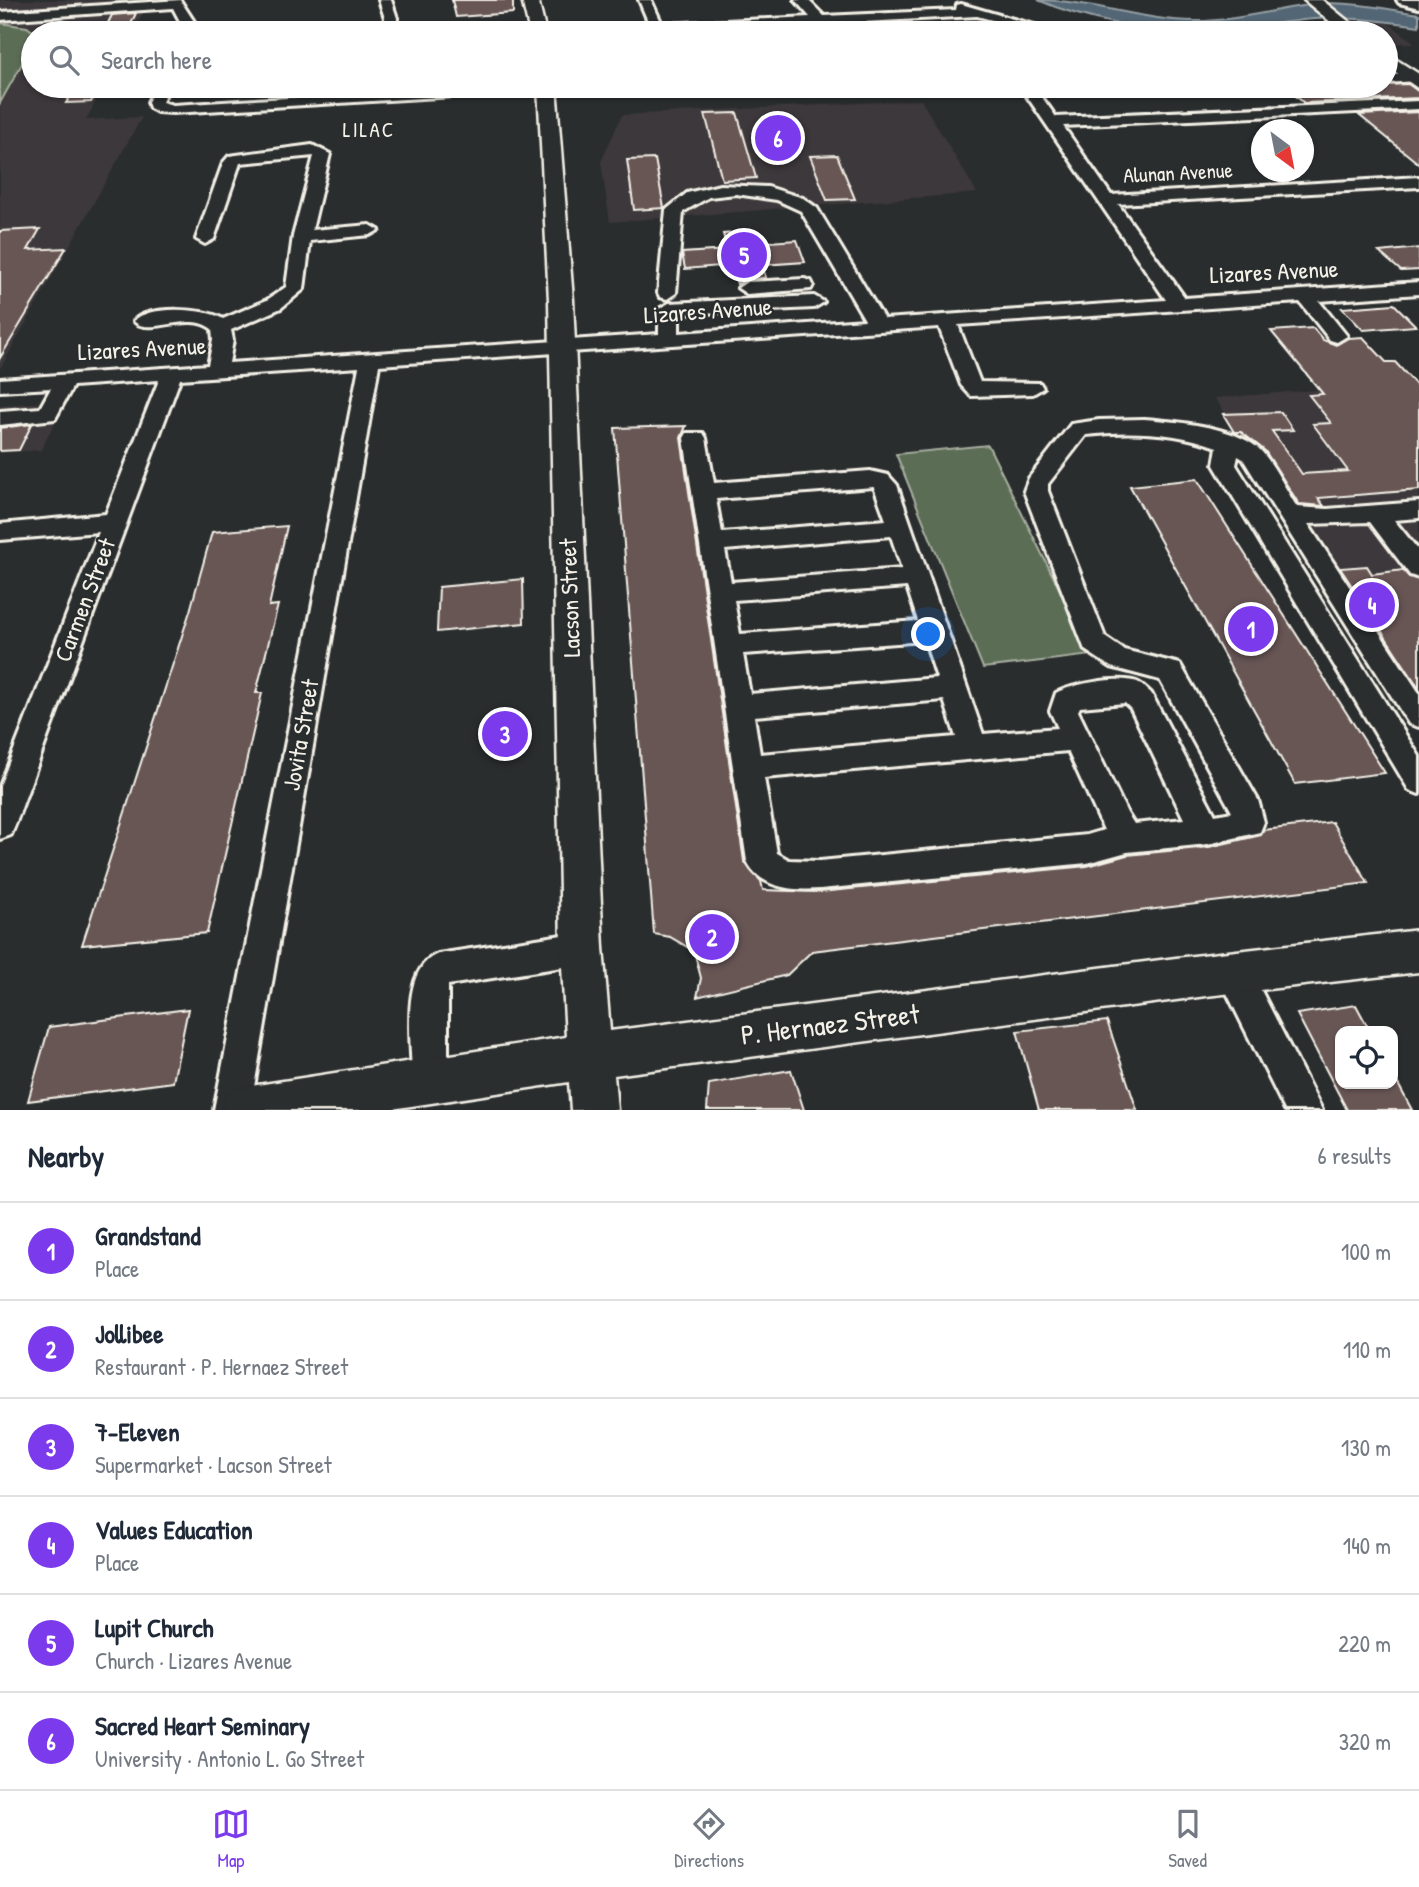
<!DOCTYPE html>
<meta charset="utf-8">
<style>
body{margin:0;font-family:"Patrick Hand",sans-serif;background:#f6f6f7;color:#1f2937}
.controls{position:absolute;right:21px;bottom:21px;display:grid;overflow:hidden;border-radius:14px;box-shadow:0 2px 5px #0004}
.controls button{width:63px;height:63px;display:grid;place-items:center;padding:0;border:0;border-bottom:2px solid #e0e1e3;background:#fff;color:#1f2937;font:35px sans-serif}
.compass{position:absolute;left:1251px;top:119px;width:63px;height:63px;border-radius:50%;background:#fff;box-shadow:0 2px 5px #0004;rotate:148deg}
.you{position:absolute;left:929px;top:635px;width:24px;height:24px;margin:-18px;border:5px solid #fff;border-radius:50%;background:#1a73e8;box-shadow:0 0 0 10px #1a73e833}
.badge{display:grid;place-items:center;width:46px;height:46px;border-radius:50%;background:#7c3aed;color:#fff;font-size:23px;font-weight:700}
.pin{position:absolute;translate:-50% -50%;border:4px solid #fff;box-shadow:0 2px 7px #0006}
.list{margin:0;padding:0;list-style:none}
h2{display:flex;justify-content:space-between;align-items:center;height:91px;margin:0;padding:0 28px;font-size:30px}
h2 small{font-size:23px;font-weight:400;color:#747a83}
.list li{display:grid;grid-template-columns:46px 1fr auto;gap:21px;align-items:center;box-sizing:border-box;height:98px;padding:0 28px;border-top:2px solid #e0e1e3}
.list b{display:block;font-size:26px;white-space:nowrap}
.list p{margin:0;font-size:23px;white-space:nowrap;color:#747a83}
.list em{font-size:23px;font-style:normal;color:#747a83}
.icon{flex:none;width:38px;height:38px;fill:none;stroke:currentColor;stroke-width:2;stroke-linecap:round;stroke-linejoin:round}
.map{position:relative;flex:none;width:1419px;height:1110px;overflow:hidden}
.search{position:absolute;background:#fff;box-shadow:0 2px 5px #0004;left:21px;right:21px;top:21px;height:77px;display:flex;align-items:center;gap:18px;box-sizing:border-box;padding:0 24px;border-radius:38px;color:#747a83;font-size:26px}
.sheet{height:679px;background:#fff}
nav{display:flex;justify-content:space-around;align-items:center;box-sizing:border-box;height:98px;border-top:2px solid #e0e1e3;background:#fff;font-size:19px;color:#747a83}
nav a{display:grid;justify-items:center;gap:4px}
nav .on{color:#7c3aed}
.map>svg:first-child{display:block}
.built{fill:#3d393a}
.green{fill:#5c6d57;stroke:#a8afa0;stroke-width:2}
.water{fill:#526675;stroke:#939ea3;stroke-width:2}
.building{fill:#685655;stroke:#f4f1e8;stroke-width:2}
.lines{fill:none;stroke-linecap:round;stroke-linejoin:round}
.minor-casing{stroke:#f4f1e8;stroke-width:6}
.major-casing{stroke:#f4f1e8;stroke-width:5}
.minor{fill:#2a2d2e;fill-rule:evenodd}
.major{fill:#2a2d2e;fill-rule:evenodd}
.labels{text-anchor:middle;stroke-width:5;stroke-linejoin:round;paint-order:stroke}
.far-neighbourhood-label{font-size:21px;letter-spacing:2px;fill:#f4f1e8;stroke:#2a2d2e}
.far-street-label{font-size:21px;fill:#f4f1e8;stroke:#2a2d2e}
.street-label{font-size:24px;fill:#f4f1e8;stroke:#2a2d2e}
.near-street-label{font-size:28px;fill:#f4f1e8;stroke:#2a2d2e}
</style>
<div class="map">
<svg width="1419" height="1110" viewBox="0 0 1419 1110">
<rect width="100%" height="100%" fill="#2a2d2e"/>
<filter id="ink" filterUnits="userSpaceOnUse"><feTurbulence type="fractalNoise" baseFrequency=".0143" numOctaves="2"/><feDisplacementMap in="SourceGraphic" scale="14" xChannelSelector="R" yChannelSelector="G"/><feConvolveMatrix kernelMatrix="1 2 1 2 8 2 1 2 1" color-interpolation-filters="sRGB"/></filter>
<g filter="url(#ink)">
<path class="built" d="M0 0H150L132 33H33V86H104L86 120 142 117 0 369Z
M1351 19 1384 20 1415 43 1386 44V33H1367Z
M921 100 977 193 610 222 601 162 622 115Z
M1419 382V701L1215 398Z
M66 401 41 450 0 453V405Z"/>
<path class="green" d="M0 23 27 27 35 33 33 44 0 103Z
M988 445 1092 655 983 668 896 454Z"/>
<path class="water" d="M1038 0C1091 0 1142 21 1196 21 1238 21 1277 8 1318 4 1350 1 1387 9 1419 14V26C1379 20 1336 15 1296 21 1262 25 1229 30 1195 31 1147 33 1082 19 1038 0Z"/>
<path class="building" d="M452 0H513V13L456 17Z
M136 13 127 33H103L112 15Z
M1408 84 1419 92V98L1304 103 1284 86Z
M77 86H101L91 102 66 103Z
M1419 112V164L1359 115Z
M737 113 756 178 722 180 705 114Z
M837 155 855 199 827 200 810 156Z
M655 159 664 208 634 210 627 160Z
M40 229 28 250 66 248 0 358V231Z
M752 232 755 243 797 240 805 262 762 265 766 278 747 279 737 284 732 265 685 269 682 253 728 250 723 234Z
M1419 248V270L1401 271 1379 252Z
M1394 304 1416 326 1363 330 1342 308Z
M1313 328 1323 340 1336 345 1348 338 1363 337 1386 362H1395L1419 388V490L1318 498 1324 506 1299 504 1265 451 1241 432H1234L1223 414 1281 412 1293 430 1272 431 1302 474 1348 471 1313 424 1331 423 1309 395 1323 394 1271 331Z
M32 424 19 450 0 451V428Z
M686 426 681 438 744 861 761 881 763 890 820 892 1087 866 1127 855 1209 847 1261 835 1264 830 1332 822 1368 883 812 951 787 975 697 997 701 978 694 951 670 937 654 934 615 428Z
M1197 479 1385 773 1295 784 1130 486Z
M287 526 269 606 278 605 256 693H262L207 933 82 945 190 611 212 532Z
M1367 566 1372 574 1403 570 1409 577 1419 580V688L1340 568Z
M523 579 524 623 437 632 439 587Z
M1356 1005 1370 1031H1340V1084H1398L1412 1110H1347L1297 1014Z
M188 1009 173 1082 28 1101 49 1027Z
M1107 1021 1137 1110H1039L1017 1031Z
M791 1070 804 1110H707L709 1084Z"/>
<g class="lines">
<g class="minor-casing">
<path id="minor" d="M180 0 195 23 192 33H180L181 23 173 8 0 20V12Z
M379 0H391L397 18 396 33H383L385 18Z
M639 0H651L662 24 810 17 795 0H808L824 16 956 10 957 5 961 4 1062 33H1041L977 16 653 33Z
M1397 0H1419V8L1399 3Z
M1412 74 1417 75V81L1386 83V75Z
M156 86H170L162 102 173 105 488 86H563L556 90 173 113 157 112 150 108 148 102Z
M1020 86H1034L1056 117 1419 101V109L1063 126 1111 195 1419 177V187L1118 204 1185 298 1419 282V294L1319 301 1347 336 1337 342 1330 340 1300 302 958 325 980 382 1040 383 1043 388 1033 394 971 396 961 385 939 327 379 365 250 1110H214L359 367 180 379 15 825 11 835 0 839V786L99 532 0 540V524L106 514 159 380 73 386 55 419 0 425V411L40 408 51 388 0 391V379L208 365 213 340 212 329C189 310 148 337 134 321 148 305 206 308 223 319L267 300 286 287 293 236 314 156 240 163 214 239 205 244 196 239 223 163 229 156 312 145 330 154 312 230 370 225 379 230 370 235 310 241 304 289 281 308 231 330 233 340 229 363 659 334V309L669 303 814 296 824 302 814 308 679 314V333L865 320 801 211 777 200 736 194 709 197 683 212 676 293 667 299 660 297 658 293 666 210 687 193 720 185 768 187 803 198 817 208 884 319 1166 300Z
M804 279 811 281 813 285 811 289 747 294 738 288 747 282Z
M1144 419C1180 422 1230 426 1258 448 1271 459 1287 492 1297 507L1327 509 1419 502V518L1394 520 1419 551V578L1410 575 1370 522 1308 524 1419 693V727L1409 724 1243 459 1238 456 1236 465 1419 756V794L1409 790 1214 465 1217 447C1176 432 1129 430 1086 435L1048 484V491L1105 637 1124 650 1180 664 1258 800 1264 822 1260 832 1208 844 1127 852 1087 863 820 889C793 891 760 888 747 861L684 438 687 433H703L706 438 714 483 870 471 888 475 897 485 983 734 1058 728 1050 711 1056 693C1073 684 1114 677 1133 681 1141 682 1145 688 1151 693L1215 815 1232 812 1160 680 1111 667 1085 650 1024 491 1029 478 1071 424 1099 420ZM874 487 886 520 722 533 716 499ZM891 536 902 569 731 582 725 550ZM907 587 918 621 740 634 734 600ZM925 641 937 678 750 694 743 654ZM944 700 956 737 760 754 754 716ZM1125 703 1131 709 1184 819 1134 824 1127 813 1078 711 1080 707ZM1068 751 1104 830 1087 835 820 861 789 860 777 853 764 778Z
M582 932 594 937 598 948 594 959 582 964 448 985V1078L443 1091 430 1096 417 1091 412 1078C412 1042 399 969 438 954Z
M1233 955 1245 959 1322 1110H1285L1216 971 1221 959Z"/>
</g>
<g class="major-casing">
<path id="major" d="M522 0H538L546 33H530Z
M1304 0H1322L1363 33H1344Z
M1386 53 1419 74V89L1386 66Z
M538 86H556L573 300 603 948 610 1031 1176 958 1419 930V972L1206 996 614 1075 617 1110H571L569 1082 385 1110H221L227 1093 244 1087 566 1037 561 948 549 300Z"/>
</g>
<use href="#minor" class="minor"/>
<use href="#major" class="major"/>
</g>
</g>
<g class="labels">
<g class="far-neighbourhood-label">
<text x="369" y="137">LILAC</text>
</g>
<g class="far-street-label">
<text transform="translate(1178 173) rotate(-3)" y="7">Alunan Avenue</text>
</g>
<g class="street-label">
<text transform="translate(1274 272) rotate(-3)" y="8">Lizares Avenue</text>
<text transform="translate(708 311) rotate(-4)" y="8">Lizares Avenue</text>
<text transform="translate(142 349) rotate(-3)" y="8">Lizares Avenue</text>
<text transform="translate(570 598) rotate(-92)" y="8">Lacson Street</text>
<text transform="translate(85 600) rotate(-69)" y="8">Carmen Street</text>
<text transform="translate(301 735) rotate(-80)" y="8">Jovita Street</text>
</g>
<g class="near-street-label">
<text transform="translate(830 1024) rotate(-7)" y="10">P. Hernaez Street</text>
</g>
</g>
</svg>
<div class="controls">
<button><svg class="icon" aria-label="locate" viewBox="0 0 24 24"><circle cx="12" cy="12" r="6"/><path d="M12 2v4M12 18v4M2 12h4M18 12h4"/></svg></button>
</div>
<svg class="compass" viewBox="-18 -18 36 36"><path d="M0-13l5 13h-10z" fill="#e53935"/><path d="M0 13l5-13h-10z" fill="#747a83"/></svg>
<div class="you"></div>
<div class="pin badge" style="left:1251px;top:629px">1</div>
<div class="pin badge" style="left:712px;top:937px">2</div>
<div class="pin badge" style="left:505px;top:734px">3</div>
<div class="pin badge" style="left:1372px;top:605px">4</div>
<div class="pin badge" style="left:744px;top:255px">5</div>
<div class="pin badge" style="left:778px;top:138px">6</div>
<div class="search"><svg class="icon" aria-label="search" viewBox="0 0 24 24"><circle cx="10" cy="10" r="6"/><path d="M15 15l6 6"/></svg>Search here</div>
</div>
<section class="sheet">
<h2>Nearby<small>6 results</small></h2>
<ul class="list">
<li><span class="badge">1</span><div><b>Grandstand</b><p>Place</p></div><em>100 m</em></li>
<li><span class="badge">2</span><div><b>Jollibee</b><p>Restaurant · P. Hernaez Street</p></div><em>110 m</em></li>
<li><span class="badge">3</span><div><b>7-Eleven</b><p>Supermarket · Lacson Street</p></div><em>130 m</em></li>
<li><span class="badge">4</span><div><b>Values Education</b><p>Place</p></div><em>140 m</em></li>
<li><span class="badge">5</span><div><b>Lupit Church</b><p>Church · Lizares Avenue</p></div><em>220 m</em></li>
<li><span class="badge">6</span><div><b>Sacred Heart Seminary</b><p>University · Antonio L. Go Street</p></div><em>320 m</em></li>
</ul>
</section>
<nav>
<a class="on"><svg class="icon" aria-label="map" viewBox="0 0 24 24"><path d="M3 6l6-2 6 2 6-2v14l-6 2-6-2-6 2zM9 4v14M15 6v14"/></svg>Map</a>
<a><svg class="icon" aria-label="directions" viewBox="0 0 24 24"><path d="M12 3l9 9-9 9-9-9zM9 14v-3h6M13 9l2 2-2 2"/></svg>Directions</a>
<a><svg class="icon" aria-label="saved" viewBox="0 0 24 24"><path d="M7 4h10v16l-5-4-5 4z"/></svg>Saved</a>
</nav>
